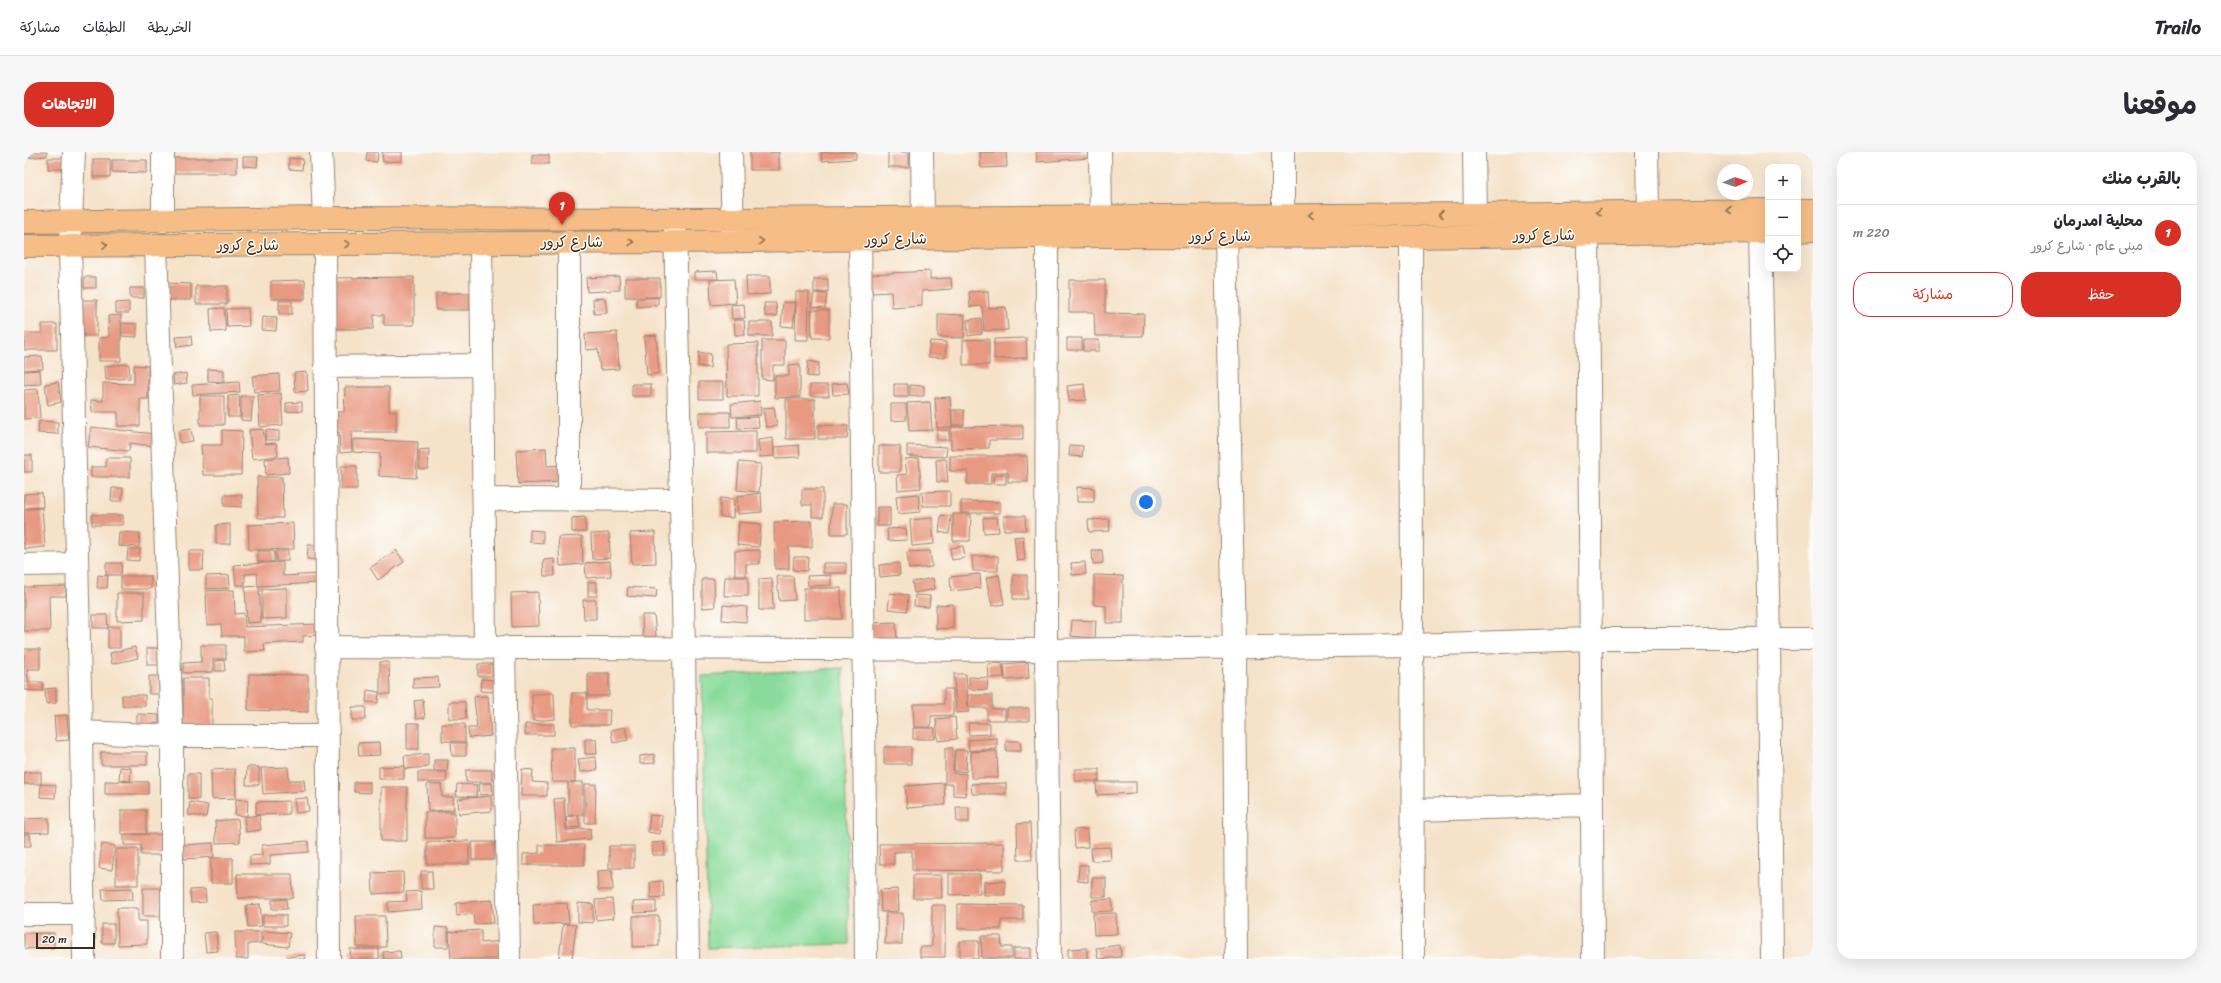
<!DOCTYPE html>
<html lang="ar">
<meta charset="utf-8">
<style>
body{margin:0;font-family:Sriracha,"Playpen Sans Arabic",sans-serif;background:#f7f7f7;color:#2b2b33;direction:rtl}
.controls{position:absolute;right:12px;top:12px;display:grid;overflow:hidden;border-radius:8px;box-shadow:0 4px 16px #0002}
.controls button{width:36px;height:36px;display:grid;place-items:center;padding:0;border:0;border-bottom:1px solid #e1e1e2;background:#fff;color:#2b2b33;font:20px sans-serif}
.compass{position:absolute;left:1693px;top:12px;width:36px;height:36px;border-radius:50%;background:#fff;box-shadow:0 4px 16px #0002;rotate:88deg}
.scale{position:absolute;left:12px;bottom:10px;width:59px;box-sizing:border-box;padding-left:4px;border:2px solid #3b2a1e;border-top:0;font-size:11px;line-height:14px;white-space:nowrap;color:#3b2a1e;-webkit-text-stroke:3px #fdfcf7;paint-order:stroke}
.you{position:absolute;left:1122px;top:350px;width:14px;height:14px;margin:-10px;border:3px solid #fff;border-radius:50%;background:#1a73e8;box-shadow:0 0 0 6px #1a73e833}
.badge{display:grid;place-items:center;width:26px;height:26px;border-radius:50%;background:#d93025;color:#fff;font-size:13px;font-weight:700}
.pin{position:absolute;translate:-50% -33px;filter:drop-shadow(0 1px 2px #0008)}
.pin::after{content:'';position:absolute;top:21px;width:14px;height:12px;background:inherit;clip-path:polygon(0 0,100% 0,50% 100%)}
.list{margin:0;padding:0;list-style:none}
h2{display:flex;justify-content:space-between;align-items:center;height:52px;margin:0;padding:0 16px;font-size:17px}
h2 small{font-size:13px;font-weight:400;color:#7c7c81}
.list li{display:grid;grid-template-columns:26px 1fr auto;gap:12px;align-items:center;box-sizing:border-box;height:56px;padding:0 16px;border-top:1px solid #e1e1e2}
.list b{display:block;font-size:15px;white-space:nowrap}
.list p{margin:0;font-size:13px;white-space:nowrap;color:#7c7c81}
.list em{font-size:13px;font-style:normal;color:#7c7c81}
.actions{display:flex;gap:8px;padding:12px 16px}
.actions a{flex:1;padding:9px 0;border:1px solid #d93025;border-radius:16px;text-align:center;font-size:14px;color:#d93025}
.actions .main{background:#d93025;color:#fff}
.icon{flex:none;width:22px;height:22px;fill:none;stroke:currentColor;stroke-width:2;stroke-linecap:round;stroke-linejoin:round}
.map{position:relative;flex:none;width:1789px;height:807px;overflow:hidden;direction:ltr;border-radius:16px}
header{display:flex;align-items:center;gap:24px;box-sizing:border-box;height:56px;padding:0 20px;background:#fff;border-bottom:1px solid #e1e1e2}
header strong{font-size:19px}
nav{display:flex;gap:22px;margin-inline-start:auto;font-size:14px}
.intro{display:flex;align-items:center;justify-content:space-between;box-sizing:border-box;height:96px;padding:0 24px}
h1{margin:0;font-size:28px}
.button{padding:10px 18px;border-radius:16px;background:#d93025;color:#fff;font-size:14px;font-weight:700}
main{display:flex;gap:24px;padding:0 24px}
aside{flex:1;background:#fff;border-radius:16px;box-shadow:0 4px 16px #0002}
.map>svg:first-child{display:block}
.green{fill:#8adb9b;stroke:#62825c}
.building{fill:#e89982}
.lines{fill:none;stroke-linecap:round;stroke-linejoin:round}
.minor-casing{stroke:#988674;stroke-width:24}
.major-casing{stroke:#988674;stroke-width:24}
.minor{stroke:#fff;stroke-width:22}
.major{stroke:#f6be86;stroke-width:22}
.oneway{stroke:#8f6d4d}
.labels{text-anchor:middle;stroke-width:3;stroke-linejoin:round;paint-order:stroke}
.street-label{font-size:15px;fill:#3b2a1e;stroke:#fdfcf7}
</style>
<header>
<strong>Trailo</strong>
<nav><a>الخريطة</a><a>الطبقات</a><a>مشاركة</a></nav>
</header>
<div class="intro"><h1>موقعنا</h1><a class="button">الاتجاهات</a></div>
<main>
<aside>
<h2>بالقرب منك<small></small></h2>
<ul class="list">
<li><span class="badge">1</span><div><b>محلية امدرمان</b><p>مبنى عام · شارع كرور</p></div><em>220 m</em></li>
</ul>
<div class="actions"><a class="main">حفظ</a><a>مشاركة</a></div>
</aside>
<div class="map">
<svg width="1789" height="807" viewBox="0 0 1789 807">
<rect width="100%" height="100%" fill="#fdfcf7"/>
<filter id="ink" filterUnits="userSpaceOnUse"><feTurbulence type="fractalNoise" baseFrequency=".025" numOctaves="2"/><feDisplacementMap in="SourceGraphic" scale="8" xChannelSelector="R" yChannelSelector="G"/><feConvolveMatrix kernelMatrix="1 2 1 2 8 2 1 2 1" color-interpolation-filters="sRGB"/></filter>
<filter id="wash" filterUnits="userSpaceOnUse"><feTurbulence type="fractalNoise" baseFrequency=".012" numOctaves="4" result="noise"/><feDisplacementMap in="SourceGraphic" scale="16" xChannelSelector="R" yChannelSelector="G"/><feGaussianBlur stdDeviation="0.9" result="paint"/><feColorMatrix in="noise" values="0 0 0 0 0 0 0 0 0 0 0 0 0 0 0 0 0 1.4 0 .05"/><feComposite in="paint" operator="in"/></filter>
<g filter="url(#wash)">
<rect width="100%" height="100%" fill="#f5e2c9"/>
<path class="green" d="M819 516 825 792 684 796 678 524Z"/>
<g id="blocks">
<path class="building" d="M1 0H23V4L1 6Z
M343 0H354L353 10 342 9Z
M358 0H378V9L359 10Z
M726 0H755V18H726Z
M797 0H832V7L798 9Z
M864 0H885V15H864Z
M956 0H982L983 15 957 16Z
M1012 0H1064L1065 6 1013 10Z
M508 3H525V12H508Z
M219 5H234L233 15 219 14Z
M24 6H47V17H24Z
M150 6H213V21H150Z
M265 6 279 7 278 18 265 17Z
M69 7H86V25H69Z
M88 8H123V21L88 20Z
M693 119 694 127H670V120Z
M906 119V127L927 126 928 137 898 139V154L868 156 867 140 848 141 847 122Z
M595 124 596 138 563 140 562 126Z
M722 124H746V142L723 143Z
M60 125H72V136H60Z
M390 125V173H360V163H350L349 177H308V126Z
M601 126H636V145H601Z
M710 127 712 151 687 153 686 128Z
M790 127H804V140H790Z
M281 128V147H247V129Z
M1045 128H1081V161L1120 162 1119 184H1071L1070 160H1045Z
M143 131 167 132V148H143Z
M172 134H203V152H172Z
M106 136H120V146H106Z
M964 139 965 156 982 155 984 178 960 179 958 154 946 155 945 140Z
M772 140H785L784 188H771Z
M412 141H446V158H412Z
M790 141 803 142 801 156 788 155Z
M634 145V153L613 155 612 147Z
M581 146 583 161 570 162 569 147Z
M58 148H73V184H59Z
M255 149H268V162H255Z
M105 150V161H92V151Z
M759 150 772 151 769 175 757 174Z
M740 151H752L753 164H741Z
M720 152 721 166 708 167 707 153Z
M200 156 202 179 187 180 186 157Z
M224 156 225 174 203 175 202 157Z
M787 158H805V186H788Z
M914 162 941 163 940 186 914 185Z
M97 163V209H75V186L85 185 84 164Z
M239 165 253 166 252 179 238 178Z
M957 166 958 182 944 184 943 168Z
M710 168H720L721 183H711Z
M725 170H748V184H725Z
M98 171 113 172V185L98 184Z
M18 172H33V198H0V181H18Z
M593 180 595 217 576 218 574 197 562 198 561 182Z
M632 183 635 221 623 223 620 184Z
M167 184 168 193 153 195 152 185Z
M1002 186 1003 206 970 207V187Z
M1043 186H1058V198H1043Z
M965 187V213H939V188Z
M738 188H761V213H749V228L738 227Z
M1060 188H1075V199H1059Z
M906 189 922 190 921 206 904 205Z
M734 191V244H703L702 192Z
M675 200 687 202 686 216 674 214Z
M18 204 19 217 0 218V205Z
M784 209 795 211 793 225 783 224Z
M105 212 106 226 82 228 81 214Z
M776 212V245L751 246V224H765V213Z
M110 213 124 214V247H116V274H94V260H68L67 248 79 249V231L110 232Z
M184 217 200 218V230L184 229Z
M16 218 17 232 0 233V219Z
M283 220 284 239 271 240 270 221Z
M162 221 163 231 150 233 149 223Z
M255 222 256 239 230 240 228 224Z
M34 230 37 250 24 253 21 232Z
M215 230 216 240 169 243 168 233Z
M675 230H699V247H675Z
M823 231 825 242 809 243 808 232Z
M608 232H627V244H608Z
M870 232H884V245H870Z
M1060 232 1062 248 1045 249 1043 234Z
M786 233H804L805 244H786Z
M886 233 900 234V244H886Z
M321 235H365V259H372V280H327L328 300 316 301 315 280H312V260H320Z
M14 237 16 266 0 267V238Z
M257 241 259 273 236 275 234 243Z
M215 243 216 265H204V244Z
M176 244H200V273H176Z
M217 244H229L227 269 217 268Z
M926 245 928 275 913 276 911 246Z
M762 247H791V287H762Z
M736 249 737 263 708 265 707 252Z
M278 250V259L262 260V251Z
M906 250 908 278 885 279 883 251Z
M867 252H882V268L867 269Z
M750 255 753 274 742 275 739 256Z
M928 258H940V273H928Z
M675 260H706V275H675Z
M734 265 735 275 714 277 713 266Z
M15 269 34 270V282L14 281Z
M794 273 824 274 823 287H794Z
M999 274V288H965V296L927 297V275Z
M67 275 131 282 129 294 106 291 105 299 64 295Z
M167 277 169 289 156 291 155 279Z
M239 277 241 292 252 291 254 304 228 307 225 278Z
M198 278 218 279 217 323H179L177 293H198Z
M242 278 255 279V288H241Z
M913 278H925V288H913Z
M732 279V301H682V280Z
M749 286 750 304 736 305 734 288Z
M329 287 394 290 392 326 355 324 356 302 329 300Z
M775 293 776 305 751 306V295Z
M883 293 923 295 922 305 883 304Z
M1046 293 1059 294 1058 305 1045 304Z
M855 294H876V320H855Z
M522 296 523 314 537 313 538 330 494 332 492 298Z
M405 297 404 317H395V298Z
M0 303H8V320H0Z
M926 304H1003L1004 330H984V321H967V332H943L944 319H926Z
M264 305 265 321 242 323 241 307Z
M82 306H106V325H67V315H82Z
M895 306 897 336 874 338 873 323 883 322 881 307Z
M922 307 924 330H913L912 308Z
M715 310 737 312 735 340 713 338Z
M317 314H333V337H317Z
M970 323H982V332H969Z
M233 325H258L259 366H234Z
M1053 335 1070 336V350H1053Z
M88 336H99L98 349H87Z
M778 337H799V365H788V353H778Z
M926 339V354H899L898 340Z
M18 341 19 355 0 356V342Z
M737 341 738 360 714 362 713 344Z
M894 342 896 360 874 362 872 344Z
M200 343H218V355L200 354Z
M696 346 710 347 709 366 696 365Z
M937 349 976 350V361H937Z
M808 352H823V382H807Z
M853 355H866V374H853Z
M18 356 21 395 0 397V358Z
M929 362H947L946 389H929Z
M68 363H99V373H68Z
M917 363 927 364 925 382 915 380Z
M980 364H1001L1002 378H980Z
M561 365 562 380H548V366Z
M973 365 975 380 960 381 959 366Z
M908 366 910 392 888 394 886 368Z
M1085 367 1086 379 1065 380 1064 368Z
M788 369V395H765V417H751L750 370Z
M715 370 737 372 735 395 713 393Z
M269 371 270 397 225 398 224 373Z
M206 372V392H192V373Z
M882 376 883 388 864 389 863 377Z
M506 378 519 379V391L506 390Z
M95 380 116 381 115 395 94 394Z
M631 380 632 411 608 412 606 381Z
M585 381 586 406 568 407 567 382Z
M558 384 559 412 536 414 534 385Z
M999 384 1001 408 993 409 990 385Z
M284 393H297L296 408 283 407Z
M939 394 941 406 928 408 926 396Z
M104 397H116L115 409 103 408Z
M372 398 380 410 354 428 346 416Z
M736 398V412H722V424H711V399Z
M1068 398H1078L1079 411 1069 412Z
M165 399H180L179 418H165Z
M234 399H250V410H234Z
M252 399H264V409H252Z
M906 399 908 415 885 417 883 400Z
M948 404H974V419H949Z
M770 405H784L783 419 769 418Z
M530 407 531 424H520L519 408Z
M586 409 587 424 562 426 561 411Z
M259 410V424L296 422 297 431 234 434 233 421 221 422V433H212L210 413Z
M1061 410 1062 422 1048 423 1047 411Z
M82 411H98L97 423H82Z
M799 411H822V421H799Z
M875 411 876 423 856 425 855 413Z
M956 422 957 436 927 439 926 425Z
M74 423 84 424 83 436H73Z
M205 423 206 436 182 437V424Z
M807 423V433L784 434 783 424Z
M975 423 980 452 968 454 962 426Z
M989 423H1003V447H989Z
M1070 423 1099 424V471H1082V454L1070 453Z
M97 424H127V437H97Z
M753 424H769L771 448 755 449Z
M701 425H724V444H700Z
M748 426 749 458H735V427Z
M909 426 911 437 890 441 888 430Z
M678 427H690L691 455 678 456Z
M564 430H573V444H564Z
M42 434V444H25L26 479H0V435Z
M235 434 237 470 223 471 221 435Z
M604 435 633 437 632 446 603 444Z
M263 436V466L238 467V437Z
M780 436H817L818 467H780Z
M210 438 211 462 220 461 221 475 295 472 296 483 279 484V490L240 492 241 499 220 500V484H198L197 472 183 473 182 439Z
M514 440 515 474 488 475 487 441Z
M93 441H120V468L93 469Z
M866 441 884 443 883 459 864 457Z
M891 443 906 444 905 455 890 454Z
M559 448H572V467H560Z
M929 452V476L912 477V453Z
M699 453 723 455 722 470 698 468Z
M69 463H83L84 476H69Z
M618 463H630L632 484 619 485Z
M1048 468 1072 469 1071 486 1047 484Z
M872 470 873 491H848L847 471Z
M84 475H96V496H84Z
M177 493H202V507H189V520L159 521V511L177 510Z
M111 495 114 506 88 512 86 501Z
M123 496H137V513H123Z
M0 497H16V517H3L4 530H19V539L0 538Z
M200 508 201 519H191V509Z
M356 510H365L366 542H356Z
M1004 510 1005 526 981 528 980 512Z
M978 511 980 525 965 526 964 512Z
M454 512H468V524H454Z
M564 521H585V544H564Z
M225 522 284 523V560L224 558Z
M930 522H942L944 554 945 543H968V557H981V568H963V556H944L945 560 932 561Z
M125 524H135V542H125Z
M414 525 415 535 389 536V526Z
M945 525 964 526 963 538 945 537Z
M159 526H185V546H188V573H159Z
M457 527 472 528V540L456 539Z
M32 536V551L22 552 21 537Z
M920 537H929V563L907 564V575H890L889 552H920Z
M343 538 355 540 354 551 342 550Z
M530 541 531 567 509 569 508 542Z
M548 541H563V558H586L585 573H548Z
M98 543H121V554H98Z
M464 544 467 584 445 586 444 576H453L450 545Z
M399 548 401 566 392 567 390 549Z
M425 550H441L442 567H425Z
M328 555H342L341 568H328Z
M983 556H1005V569H983Z
M113 562 135 563V572H113Z
M43 563 45 588 32 589 30 564Z
M931 565 933 587 914 589 912 567Z
M383 571H395V597H383Z
M944 571H966V582L945 583Z
M418 572H441V590L418 589Z
M501 572H530V583H501Z
M601 575 604 588 589 591 587 578Z
M889 576H911V587H889Z
M973 586V597L945 599 944 588Z
M561 587H572L573 602H561Z
M982 589H996L997 599H982Z
M355 590 356 603 335 604 334 591Z
M427 591H442V604H428Z
M860 595H887V612H860Z
M527 596H551V630H546H559V663H544V630H528Z
M921 596H929V621L942 622 941 644 929 643V632H921Z
M931 598H943L942 620 930 619Z
M973 599 974 626H947V600Z
M77 600H123V613H77Z
M404 602V615L381 617 380 604Z
M630 602 631 611 616 612V604Z
M572 605 573 618 556 620 554 607Z
M410 608H424L423 619H410Z
M380 614V627H355V615Z
M96 615 107 616 106 629 95 628Z
M223 615H235V633H222Z
M264 615 265 628H280L281 639 239 642 237 616Z
M211 617 212 646 188 647 187 618Z
M498 617 509 618 508 630 523 631V644H497Z
M1051 617H1075V629H1051Z
M442 618H468V630H442Z
M0 620H17V632H0Z
M394 620H423L422 630H394Z
M164 622H175V647H164Z
M81 629 124 630V642H81Z
M330 630H346V641L330 640Z
M1072 630H1112V641L1073 643Z
M468 631 469 642 456 643 455 632Z
M920 631 921 653 883 656 881 634Z
M982 631V642H948L947 632Z
M17 632 32 633 31 646 16 645Z
M403 632H417L418 645H429L430 658 404 659Z
M433 632 453 633 452 645 432 644Z
M561 632H572L571 671H561Z
M357 635H383V689H357Z
M467 644 468 659 435 662 434 647Z
M283 646 285 659 272 661 270 647Z
M540 646 542 678 566 676 567 687 533 690 530 647Z
M212 647 224 648 223 664 211 663Z
M265 649V662L232 663V650Z
M166 650 184 653 182 665 164 663Z
M932 655H945V670H933Z
M97 658H122V682H97Z
M401 660H431V686H401Z
M235 663 237 678 222 680 220 665Z
M554 663 556 675 543 676 542 665Z
M626 663 638 664 636 682 624 680Z
M25 666V680L0 681V667Z
M214 667 216 690 192 691 191 669Z
M1006 671 1008 708H994L993 672Z
M1063 677 1064 695 1051 696 1050 678Z
M0 682H6L7 694H0Z
M138 682V703H117V693H100V683Z
M284 689 285 700 246 703V712L226 713V704L238 703V693Z
M445 689V712H403V690Z
M448 690H470V708H448Z
M640 690 641 703H628L627 691Z
M189 691 190 705 160 707 159 693Z
M980 691V719L888 718V699L870 700V712H856L855 692Z
M78 692 91 694 88 718 75 716Z
M515 693H560V713H499V702L515 701Z
M585 694H610V716H585Z
M1086 695 1087 708 1068 709 1067 696Z
M92 697H114V733H92Z
M187 706H209V731H187Z
M1055 713H1064V730L1054 729Z
M588 718 589 738H574L573 719Z
M397 719H408L409 737H397Z
M379 720 380 740 349 742 348 721Z
M213 722H268L269 746H214Z
M925 722H956V742L925 743Z
M889 723H917L918 746H889Z
M1068 726H1082V745H1068Z
M639 729 640 745 627 746 626 730Z
M981 729V743H960V730Z
M108 736 109 747 79 748 78 737Z
M119 736H137V764H119Z
M181 737 182 750 167 751 166 738Z
M874 737 875 759 857 760 856 738Z
M397 739 398 757 364 760V750L383 749 382 740Z
M262 747 263 757H248V748Z
M588 747 590 766 572 768 571 748Z
M1088 747V759L1068 760V748Z
M468 748 470 771 450 772 449 762 433 764 432 751Z
M632 749V760L610 761 609 750Z
M543 751 545 771 510 773 509 753Z
M554 751 569 752V771L554 770Z
M236 752 238 774 224 775 222 753Z
M934 752 999 753V768H977V777H934Z
M908 753H921V805H896V795H908Z
M93 756H114V769H123V792L94 793Z
M862 761H879L878 792H861Z
M1092 761 1093 782 1070 783 1069 762Z
M239 763H262V774H239Z
M332 764H361L362 795H333Z
M609 764H635V794L609 795Z
M78 772H90V791H78Z
M539 772 552 773 548 807H535Z
M411 775 424 776V795H411Z
M457 778V791L479 789 480 807H427L425 780Z
M240 779 266 781 264 795 238 792Z
M192 780 194 799 182 800 180 781Z
M211 780H237V791L224 792V807H212Z
M0 781H30V796L0 797Z
M957 784H977L978 795H988V806H958Z
M936 789H955L954 807H936Z
M1096 793 1097 805 1074 807 1072 796Z
M990 796H1007V807H990Z
M1063 796V807H1044V797Z
M326 797H355V807H327Z
M376 799 377 807H360L359 800Z
M281 803 282 807H263V805Z"/>
</g>
</g>
<g filter="url(#ink)">
<use href="#blocks" fill-opacity="0" stroke="#988674" stroke-width="1"/>
<g class="lines">
<g class="minor-casing">
<path id="minor" d="M50 0 46 93 57 580 60 807
M297 0 300 66
M707 0 709 87
M898 0 899 66
M1076 0 1077 63
M1259 0V63
M1450 0 1451 62
M1623 0 1624 59
M836 68 842 807
M139 69V0
M651 70 660 496 664 807
M1736 80 1745 486 1748 807
M1564 83 1569 807
M1202 84 1210 495 1212 807
M1387 85 1389 807
M1023 86 1022 498 1026 807
M545 90V348
M457 91 461 495
M132 93 148 584V807
M301 93 305 807
M301 215 458 213
M460 347 657 348
M0 413 53 412
M302 495 1022 498 1388 493 1566 487H1789
M480 495 485 807
M57 580 148 584H303
M1389 658 1567 653
M0 762H60"/>
</g>
<g class="major-casing">
<path id="major" d="M1774 58H1789
M0 70 300 66 708 67 1451 62 1744 58
M1774 79 1789 78
M0 94 652 90 1079 84 1387 85 1744 80"/>
</g>
<use href="#minor" class="minor"/>
<use href="#major" class="major"/>
</g>
<defs><path id="oneway-chevron" d="M-2-3.5L2.5 0L-2 3.5" fill="none" stroke-width="1.6" stroke-linecap="round" stroke-linejoin="round"/></defs>
<g class="oneway">
<use href="#oneway-chevron" transform="translate(1705 58) rotate(180)"/>
<use href="#oneway-chevron" transform="translate(1575 60) rotate(178)"/>
<use href="#oneway-chevron" transform="translate(1417 62) rotate(-180)"/>
<use href="#oneway-chevron" transform="translate(1287 63) rotate(179)"/>
<use href="#oneway-chevron" transform="translate(737 89) rotate(-1)"/>
<use href="#oneway-chevron" transform="translate(607 90)"/>
<use href="#oneway-chevron" transform="translate(323 92) rotate(-1)"/>
<use href="#oneway-chevron" transform="translate(81 93)"/>
</g>
</g>
<g class="labels">
<g class="street-label">
<text x="1520" y="88">شارع كرور</text>
<text x="1196" y="89">شارع كرور</text>
<text transform="translate(872 87) rotate(-1)" y="5">شارع كرور</text>
<text x="548" y="95">شارع كرور</text>
<text x="224" y="98">شارع كرور</text>
</g>
</g>
</svg>
<div class="controls">
<button>+</button>
<button>−</button>
<button><svg class="icon" aria-label="locate" viewBox="0 0 24 24"><circle cx="12" cy="12" r="6"/><path d="M12 2v4M12 18v4M2 12h4M18 12h4"/></svg></button>
</div>
<svg class="compass" viewBox="-18 -18 36 36"><path d="M0-13l5 13h-10z" fill="#e53935"/><path d="M0 13l5-13h-10z" fill="#7c7c81"/></svg>
<div class="scale">20 m</div>
<div class="you"></div>
<div class="pin badge" style="left:538px;top:73px">1</div>
</div>
</main>
